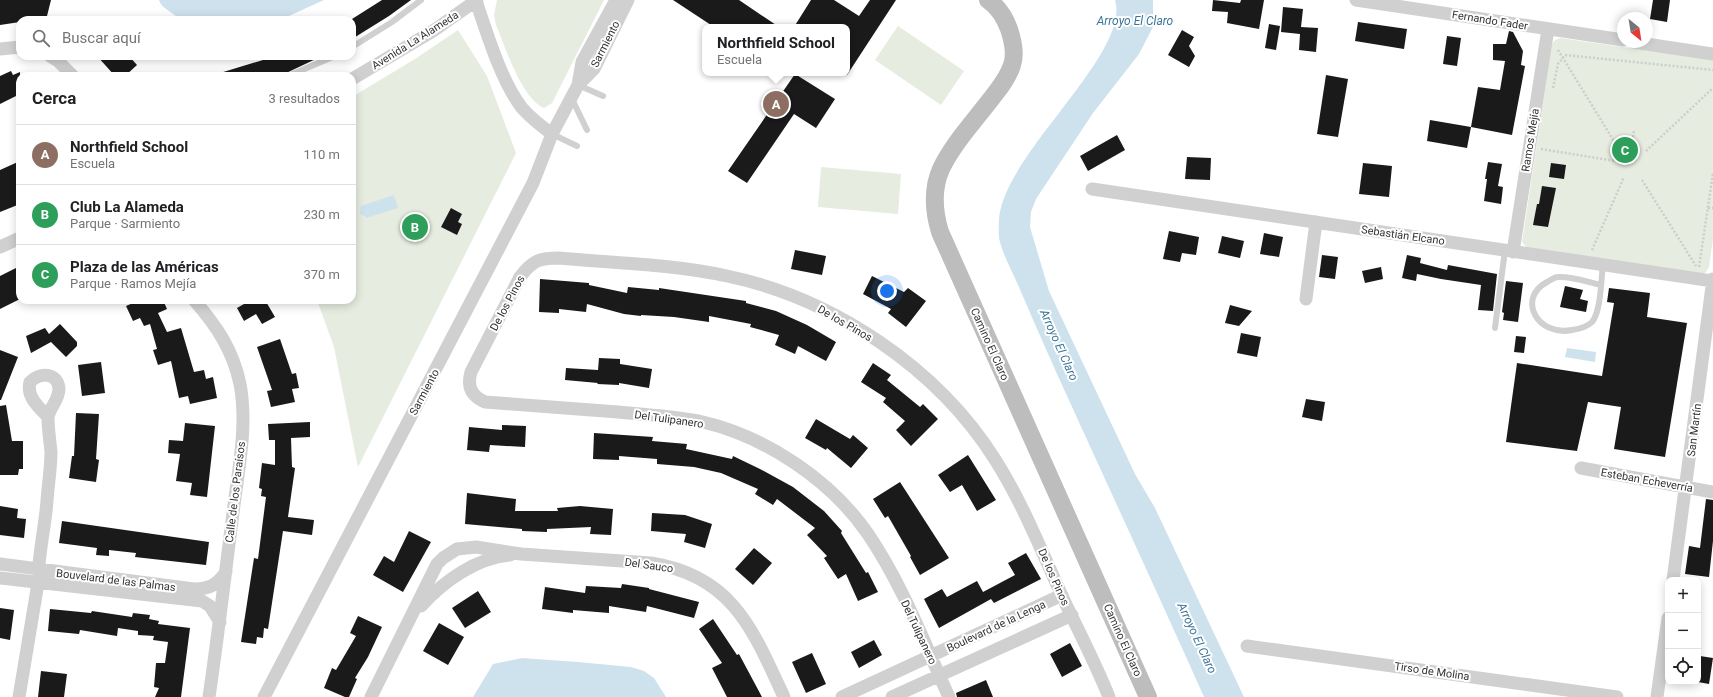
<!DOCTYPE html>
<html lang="es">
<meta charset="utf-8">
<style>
body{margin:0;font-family:Roboto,sans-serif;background:#f2f2f2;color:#202124}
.controls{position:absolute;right:12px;bottom:12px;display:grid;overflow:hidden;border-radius:8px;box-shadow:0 2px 10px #0003}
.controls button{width:36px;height:36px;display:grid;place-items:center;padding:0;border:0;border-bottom:1px solid #e0e0e0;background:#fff;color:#202124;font:20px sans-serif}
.compass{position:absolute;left:1617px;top:12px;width:36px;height:36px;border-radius:50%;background:#fff;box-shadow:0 2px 10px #0003;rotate:150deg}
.you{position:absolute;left:887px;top:291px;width:14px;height:14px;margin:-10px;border:3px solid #fff;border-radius:50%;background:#1a73e8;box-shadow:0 0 0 6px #1a73e833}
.badge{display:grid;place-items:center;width:26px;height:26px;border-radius:50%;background:#e93645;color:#fff;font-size:13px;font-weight:700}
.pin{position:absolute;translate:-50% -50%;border:2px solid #fff;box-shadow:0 1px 4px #0006}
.popup{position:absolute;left:702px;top:24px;width:148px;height:52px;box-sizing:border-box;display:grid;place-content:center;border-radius:8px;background:#fff;filter:drop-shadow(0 1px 3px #0005);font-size:13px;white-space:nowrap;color:#757577}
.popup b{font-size:15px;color:#202124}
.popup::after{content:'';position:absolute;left:50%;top:100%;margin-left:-8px;border:8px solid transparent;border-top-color:#fff}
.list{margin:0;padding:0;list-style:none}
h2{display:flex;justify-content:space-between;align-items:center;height:52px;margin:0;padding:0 16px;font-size:17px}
h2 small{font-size:13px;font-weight:400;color:#757577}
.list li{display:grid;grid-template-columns:26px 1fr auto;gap:12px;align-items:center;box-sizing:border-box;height:60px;padding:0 16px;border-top:1px solid #e0e0e0}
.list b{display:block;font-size:15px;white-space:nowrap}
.list p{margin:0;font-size:13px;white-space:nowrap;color:#757577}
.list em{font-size:13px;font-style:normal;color:#757577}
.icon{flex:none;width:22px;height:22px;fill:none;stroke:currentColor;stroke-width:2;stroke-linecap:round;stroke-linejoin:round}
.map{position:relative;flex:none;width:1713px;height:697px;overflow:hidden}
.search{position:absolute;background:#fff;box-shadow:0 2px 10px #0003;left:16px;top:16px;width:340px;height:44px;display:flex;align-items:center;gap:10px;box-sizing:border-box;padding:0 14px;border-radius:12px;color:#757577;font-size:15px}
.panel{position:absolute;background:#fff;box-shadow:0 2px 10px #0003;left:16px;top:72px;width:340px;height:232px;border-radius:12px}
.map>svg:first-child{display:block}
.green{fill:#e6ecdf}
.water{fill:#cee2ee}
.building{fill:#1a1a1a}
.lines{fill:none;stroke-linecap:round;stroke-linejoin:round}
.path{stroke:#cdcdcd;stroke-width:2.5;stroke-dasharray:2 2;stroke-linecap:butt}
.lane{stroke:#d0d0d0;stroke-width:6}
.street{stroke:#d0d0d0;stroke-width:13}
.secondary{stroke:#bdbdbd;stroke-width:18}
.labels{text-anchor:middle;stroke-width:4;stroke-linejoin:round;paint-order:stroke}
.street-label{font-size:11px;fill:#333;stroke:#fff}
.water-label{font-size:12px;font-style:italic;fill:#3e7698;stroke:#fff}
</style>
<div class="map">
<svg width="1713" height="697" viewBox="0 0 1713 697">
<rect width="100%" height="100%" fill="#fff"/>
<path class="green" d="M497 0H604L552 103 544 108C521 98 506 48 496 25L494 15Z
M898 26 964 71 941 105 875 60Z
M458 30 487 76 516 153 358 467 334 347 317 300H352V97L415 59Z
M1560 38 1713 60V239L1709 267 1705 273 1699 274 1527 248 1522 242 1552 44 1555 40Z
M821 167 901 174 898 214 818 207Z"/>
<path class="water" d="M159 0H324L280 20H180C174 12 162 10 159 0Z
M1115 0H1153V27L1139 54 1093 113 1036 199 1031 212 1030 227 1049 291 1135 474 1155 508 1244 697H1204C1156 589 1106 482 1057 374 1044 345 1031 315 1018 285 1012 271 1004 257 1000 242 998 236 999 226 999 219 1004 154 1131 54 1115 0Z
M394 195 398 208 366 218 365 216 360 214 361 206Z
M1567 348 1596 352 1595 362 1565 357Z
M522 658 578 662 631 667 644 671 654 678 666 697H473L493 664Z"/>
<path class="building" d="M0 0H51L46 20H20V22L0 25Z
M382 0H411L389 16 352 39V19Z
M673 0H739L779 27H714Z
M811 0H834L859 16 870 0H896L847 75V27H794Z
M1213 0 1240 3 1241 0H1264L1259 29 1227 23 1228 12 1212 11Z
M1653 0H1670L1667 22 1650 19Z
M1283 7 1303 9 1301 27 1318 28 1316 52 1299 50 1300 34 1281 32Z
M1358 22 1407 29 1404 49 1355 41Z
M1269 24 1280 26 1276 50 1265 48Z
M1182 30 1194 37 1189 46 1195 56 1189 67 1168 55Z
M1509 31 1513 32 1523 51 1521 65 1525 66 1512 135 1471 127 1478 87 1500 90 1505 61 1493 60V44H1506Z
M1447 36 1461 38 1457 66 1443 64Z
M97 56H129L137 65 125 76H115Z
M276 56H322L280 76H220V73Z
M11 71 13 75 20 72V94L0 104V76Z
M795 74 835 99 816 128 794 114 747 183 728 171Z
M1326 75 1348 79 1338 137 1317 134Z
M1430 120 1471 127 1467 148 1427 141Z
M1117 135 1125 150 1088 171 1080 156Z
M1187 157 1211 158 1210 180 1185 179Z
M20 161V204L0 212V170Z
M1488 162 1502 164 1498 186 1503 187 1501 204 1484 201 1487 179H1485Z
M1363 163 1392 166 1389 197 1359 194Z
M1551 163 1566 165 1564 179 1549 177Z
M1542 186 1556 188 1548 227 1533 225 1537 204H1539Z
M451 208 462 214 458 222 462 224 457 235 441 227Z
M1169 231 1199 237 1196 255 1182 253 1180 262 1163 259Z
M1264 233 1283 237 1279 257 1260 254Z
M1222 236 1244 241 1240 258 1218 253Z
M795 250 826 256 822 275 791 269Z
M1322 255 1338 257 1335 279 1319 277Z
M1407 255 1421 258 1420 263 1447 270 1448 265 1497 274 1493 311 1478 310 1481 285 1441 279 1417 274 1416 281 1402 278Z
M1381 267 1383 279 1365 283 1362 271Z
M16 268 20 276V299L0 309V276Z
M872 276 904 292 908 288 926 301 906 327 888 313 891 309 863 294Z
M540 279 589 283V285L627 293 628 287 659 290V288L746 301V303L776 311 807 325 836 342 826 361 798 346 795 354 775 345 779 335 750 327 751 324 709 316V322L674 317 641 315V316L624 314 587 304 586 312 559 309V313L539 312Z
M1506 281 1523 283 1518 322 1503 320 1504 313 1502 312Z
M1565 286 1583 290 1580 299 1588 301 1586 312 1560 307Z
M1609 288 1650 293 1647 317 1687 323 1665 457 1614 449 1621 407 1588 402 1577 451 1506 442 1517 363 1602 376 1614 303 1607 302Z
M140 300H163L167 309 158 313 167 332 181 328 194 372 204 370 206 379 213 377 217 398 190 404 188 396 179 398 171 361 158 365 153 350 157 349 150 324 144 326 140 318 133 321 126 306Z
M251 300H265L275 317 262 324 256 314 244 321 237 308Z
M1230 305 1252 311 1239 326 1225 323Z
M60 324 77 342V346L66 357 51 342 31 353 26 336 45 328 49 334Z
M1241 333 1261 337 1257 357 1237 353Z
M1516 336 1526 337 1524 353 1514 352Z
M280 339 292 374 296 373 299 388 292 389 295 402 271 407 267 391 272 390 257 347Z
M0 350 18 357 1 400H0Z
M599 358 620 359V364L652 369 649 388 619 383V385L597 384 598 383 565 380 566 368 598 370Z
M101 362 105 393 82 396 78 365Z
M873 363 891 375 887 380 920 407 923 404 938 419 911 446 896 430 905 421 883 402 886 398 861 382Z
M1306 399 1325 402 1322 421 1302 417Z
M6 405 12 441H23V469H19L18 475H0V406Z
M76 413 99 414 96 459 99 460 96 482 69 478 72 456H74Z
M816 419 850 439 853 435 868 448 851 468 827 448 826 450 805 438Z
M310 422V437L291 438 292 467 295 468 288 517 314 520 312 535 283 531 268 629 264 628 263 638 257 637 256 644 241 642 254 558 258 559 266 497 261 496 262 489 259 488 262 463 275 465V440H269L268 424Z
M185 423 215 426 207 497 190 495 192 483 176 481 180 454 168 453 169 440 183 441Z
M502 425 526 426 525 447 490 445 489 452 467 450 469 427 502 430Z
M594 433 653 437 652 441 687 444 686 449 732 459 733 456 760 469 793 487 824 511 842 531 841 533 866 573 868 572 878 592 858 601 846 574 838 579 824 558 827 556 807 535 815 528 777 499 773 505 755 494 758 489 721 473 694 467 657 464V459L619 456V460L593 459Z
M968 455 996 500 977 511 962 485 950 492 938 475Z
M900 482 949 558 920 575 910 557 911 556 888 516 885 518 873 499Z
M467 493 516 499 515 511H558L557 508 580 506 613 509 611 535 590 534 591 527 547 529V532L522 531V529L465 524Z
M1706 499 1713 500V541L1709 577 1685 574 1689 546 1700 548Z
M0 506 18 509 17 518 26 519 24 538 0 535Z
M652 513 685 515 712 524 705 548 684 542 686 534 651 531Z
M62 521 209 542 206 565 135 557 136 553 109 550V556L96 555 97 548 59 543Z
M409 531 431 542 403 592 373 575 384 556 394 562Z
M754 548 772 563 753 585 735 569Z
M1026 553 1041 579 994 603 991 599 939 628 924 599 942 589 947 597 977 581 983 592 1015 575 1008 563Z
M622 584 649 588V589L699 602 694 618 647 606 646 612 609 606V613L573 610V613L542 609 545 587 585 593 586 586 621 588Z
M478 591 491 612 465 628 452 608Z
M0 608 14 610 10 640 0 638Z
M50 609 91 613 92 611 132 617 133 613 150 615 149 619 159 621 158 624 190 628 181 697H155L159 688 154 687 156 663H165L168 642 153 640 154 636 138 635V631L118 628 117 636 80 630 79 634 48 631Z
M358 616 382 627 368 657 355 678 357 679 349 697H345L324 688 332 668 336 670 356 636 350 633Z
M713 619 737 655 739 654 762 697H727L712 668 722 663 699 629Z
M439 623 464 637 448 665 423 651Z
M874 640 882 655 859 668 851 652Z
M1070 643 1082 666 1062 677 1050 654Z
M812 653 826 684 806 693 792 662Z
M1700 656 1713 658 1709 684 1698 682Z
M41 671 67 674 64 697H38Z
M986 680 993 697H957L956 693Z"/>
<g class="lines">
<path class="path" d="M1558 50 1617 146
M1553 88 1558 64 1565 55 1713 70
M1541 149 1615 161
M1632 149 1634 130
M1646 151 1713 88
M1642 180 1696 266
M1708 208H1713
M1592 250 1624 177
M1699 267 1713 173"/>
<path class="lane" d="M352 47 392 22 421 0
M288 76 335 56
M578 85 603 96
M572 99 587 130
M552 134 577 146
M1601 285C1587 282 1572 276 1558 277 1554 277 1551 280 1547 282 1516 299 1538 337 1572 330 1579 329 1587 327 1592 322 1601 312 1601 279 1603 265
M1495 328 1505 250"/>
<path class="street" d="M1356 0 1623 40
M476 1C487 33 501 81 522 108 531 118 541 126 552 134
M1633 42 1713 54
M0 49 20 47
M50 56 58 61 73 76
M352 79 433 31 477 0
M578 85 582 62 616 0
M1092 189 1713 281
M0 247 20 238
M1513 252 1548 29
M1306 299 1316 222
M194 300C216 325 233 350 240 384 248 426 238 471 233 513 225 575 218 636 209 697
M1581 468 1713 492
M0 564 194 589C209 589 217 585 226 572
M0 578 202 601 210 606 220 622
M1673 580 1713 279
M421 606C444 581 476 558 510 555
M1247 646 1617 697
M19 697 38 583C38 555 45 528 47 501 48 485 51 468 51 452 50 441 48 429 48 418 49 408 59 400 59 389 58 372 39 372 30 382 26 397 39 407 48 417
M264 697 533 183 552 134 578 85 594 69 628 0
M371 697 437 564 443 558 457 549 476 547 521 554 651 563C733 576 753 630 784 697
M842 697 1062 595
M892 697 1072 615
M949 697C924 642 902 584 868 534 831 480 766 437 703 422 675 416 646 415 618 412 574 409 530 405 485 402 471 396 467 386 471 372L520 277C532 261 539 258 558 258 614 263 672 264 727 276 833 298 938 368 996 461 1023 504 1041 550 1062 596 1078 630 1095 662 1109 697
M1657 697 1668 618"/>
<path class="secondary" d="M988 0C998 7 1005 18 1009 29 1013 41 1016 54 1012 65 1008 78 999 89 991 99 975 120 952 145 941 169 932 189 934 212 940 232L1148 697"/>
</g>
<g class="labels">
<g class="street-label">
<text transform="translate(1490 20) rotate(9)" y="4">Fernando Fader</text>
<text transform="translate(415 40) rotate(-32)" y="4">Avenida La Alameda</text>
<text transform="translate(605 44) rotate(-63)" y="4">Sarmiento</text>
<text transform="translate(1530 140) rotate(-81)" y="4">Ramos Mejía</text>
<text transform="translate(1403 235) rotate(8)" y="4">Sebastián Elcano</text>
<text transform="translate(507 303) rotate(-62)" y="4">De los Pinos</text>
<text transform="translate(845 323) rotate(30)" y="4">De los Pinos</text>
<text transform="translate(990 344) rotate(66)" y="4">Camino El Claro</text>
<text transform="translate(424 392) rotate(-62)" y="4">Sarmiento</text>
<text transform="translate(669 419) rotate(8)" y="4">Del Tulipanero</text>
<text transform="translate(1694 430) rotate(-83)" y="4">San Martín</text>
<text transform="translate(1647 480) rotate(10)" y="4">Esteban Echeverría</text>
<text transform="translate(235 492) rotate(-83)" y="4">Calle de los Paraísos</text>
<text transform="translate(649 565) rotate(8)" y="4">Del Sauco</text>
<text transform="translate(1054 577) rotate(66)" y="4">De los Pinos</text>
<text transform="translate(116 580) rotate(7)" y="4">Bouvelard de las Palmas</text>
<text transform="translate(996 626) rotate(-25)" y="4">Boulevard de la Lenga</text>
<text transform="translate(919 632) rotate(65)" y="4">Del Tulipanero</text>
<text transform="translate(1123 640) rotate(66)" y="4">Camino El Claro</text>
<text transform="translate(1432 671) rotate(8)" y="4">Tirso de Molina</text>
</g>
<g class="water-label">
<text x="1135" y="25">Arroyo El Claro</text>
<text transform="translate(1059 345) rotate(66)" y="4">Arroyo El Claro</text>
<text transform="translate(1197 638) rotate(65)" y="4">Arroyo El Claro</text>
</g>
</g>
</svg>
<div class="controls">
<button>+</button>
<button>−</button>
<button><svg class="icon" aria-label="locate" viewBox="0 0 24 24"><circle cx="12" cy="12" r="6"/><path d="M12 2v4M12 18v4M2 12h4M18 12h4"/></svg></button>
</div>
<svg class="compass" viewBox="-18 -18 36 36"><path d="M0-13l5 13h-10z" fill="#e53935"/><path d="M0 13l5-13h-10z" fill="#757577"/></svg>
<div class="you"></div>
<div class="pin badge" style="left:776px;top:104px;background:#8d6e63">A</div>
<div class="popup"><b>Northfield School</b>Escuela</div>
<div class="pin badge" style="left:415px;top:227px;background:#2e9e5b">B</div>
<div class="pin badge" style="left:1625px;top:150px;background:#2e9e5b">C</div>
<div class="search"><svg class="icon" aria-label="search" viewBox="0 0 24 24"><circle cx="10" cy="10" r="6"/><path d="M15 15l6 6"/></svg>Buscar aquí</div>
<section class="panel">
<h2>Cerca<small>3 resultados</small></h2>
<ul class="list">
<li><span class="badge" style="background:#8d6e63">A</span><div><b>Northfield School</b><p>Escuela</p></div><em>110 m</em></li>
<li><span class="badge" style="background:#2e9e5b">B</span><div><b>Club La Alameda</b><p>Parque · Sarmiento</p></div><em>230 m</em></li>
<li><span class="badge" style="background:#2e9e5b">C</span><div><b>Plaza de las Américas</b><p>Parque · Ramos Mejía</p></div><em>370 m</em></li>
</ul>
</section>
</div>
